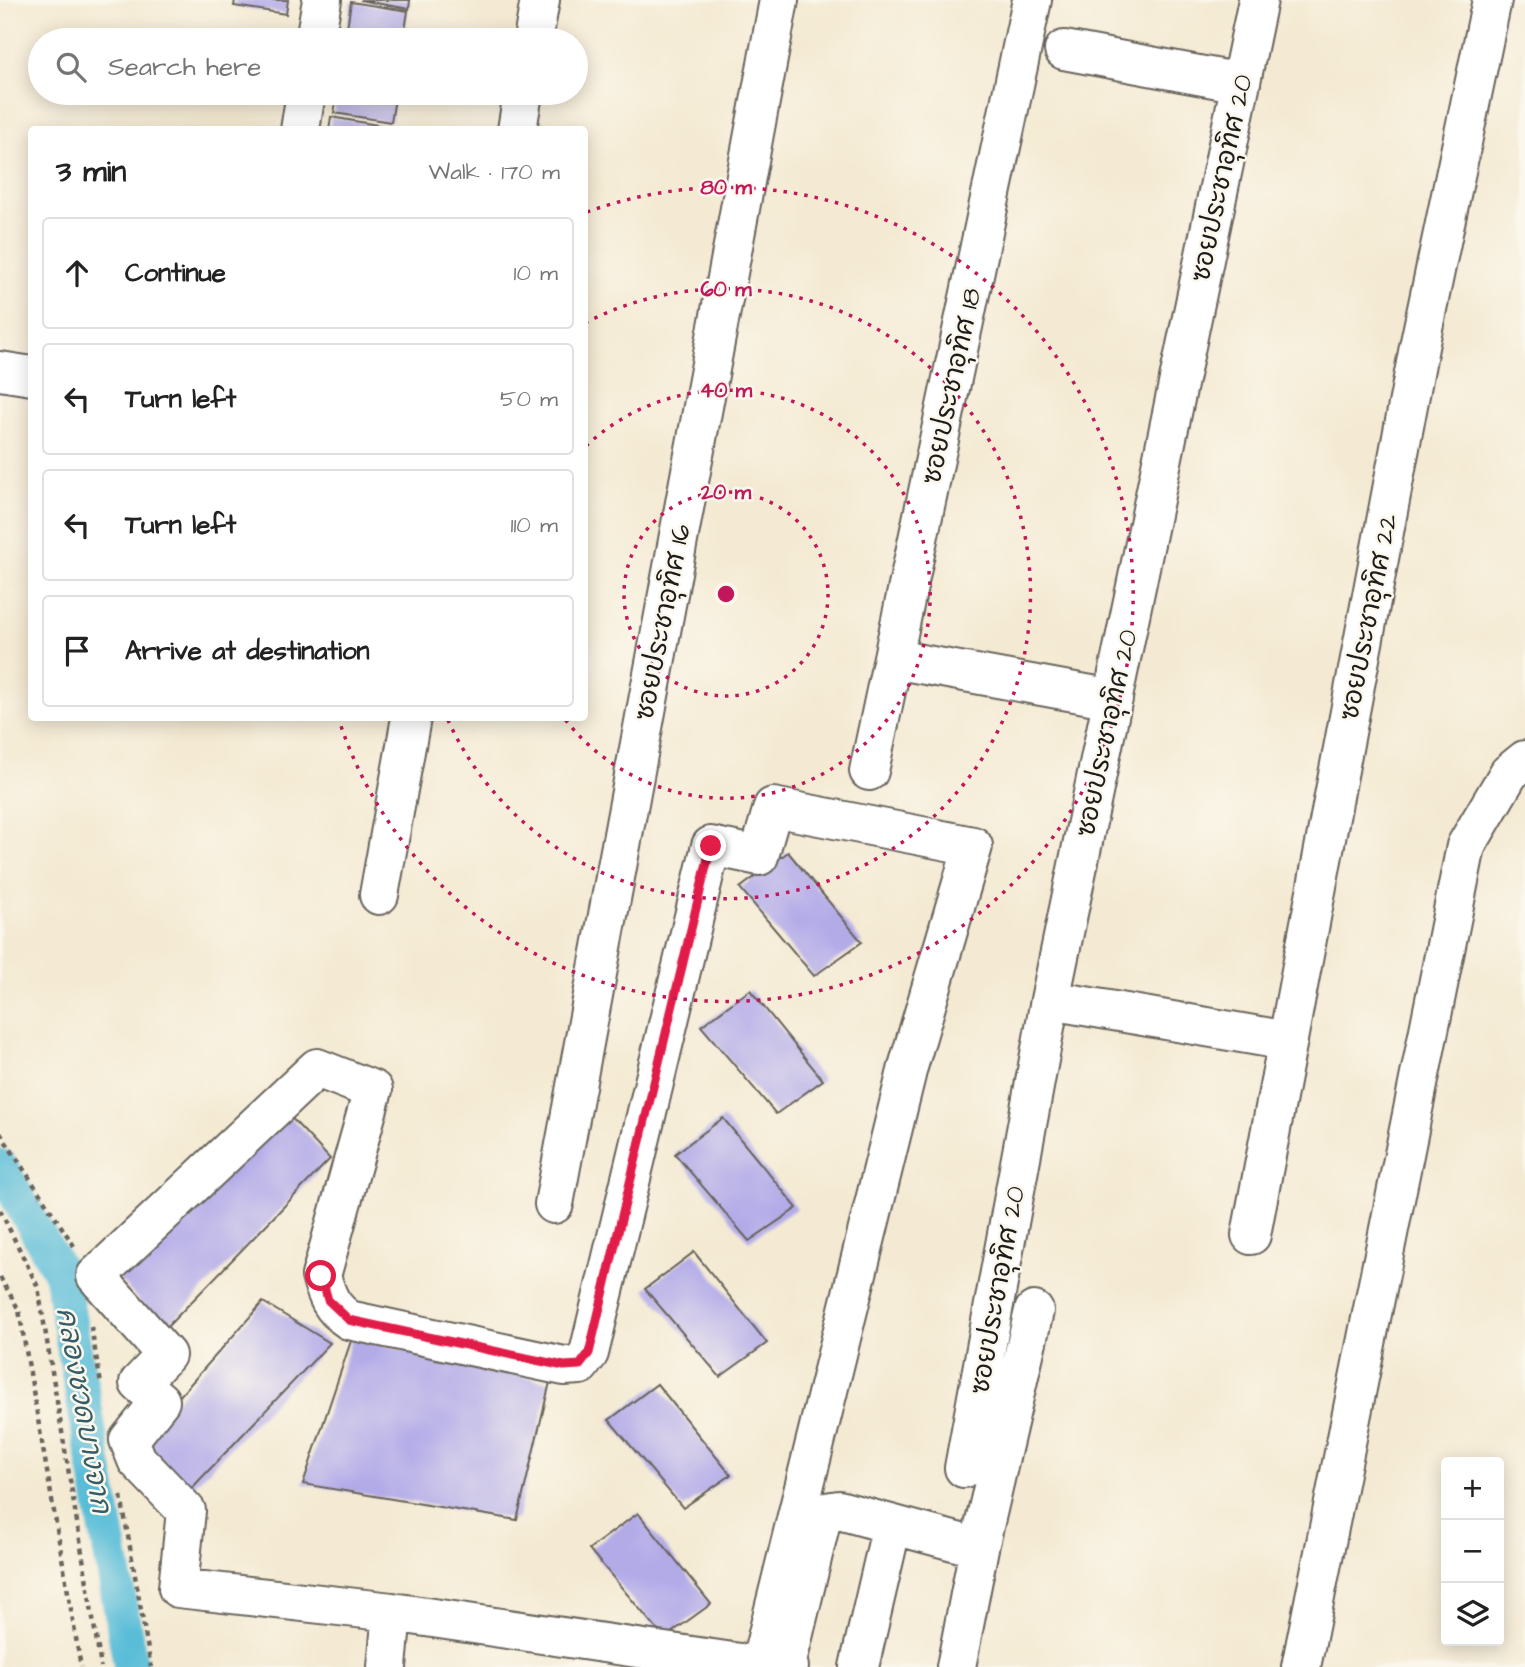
<!DOCTYPE html>
<meta charset="utf-8">
<style>
body{margin:0;font-family:"Architects Daughter","Playpen Sans Thai",sans-serif;background:#f6f6f6;color:#222}
.controls{position:absolute;right:21px;bottom:21px;display:grid;overflow:hidden;border-radius:7px;box-shadow:0 4px 18px #0003}
.controls button{width:63px;height:63px;display:grid;place-items:center;padding:0;border:0;border-bottom:2px solid #e0e0e0;background:#fff;color:#222;font:35px sans-serif}
.stop{position:absolute;width:21px;height:21px;margin:-16px;border:5px solid #e11d48;border-radius:50%;background:#fff}
.stop.end{background:#e11d48;border-color:#fff;box-shadow:0 2px 7px #0008}
.list{margin:0;padding:0;list-style:none}
h2{display:flex;justify-content:space-between;align-items:center;height:91px;margin:0;padding:0 28px;font-size:30px}
h2 small{font-size:23px;font-weight:400;color:#767676}
.list li{display:grid;grid-template-columns:46px 1fr auto;gap:21px;align-items:center;box-sizing:border-box;height:112px;margin:0 14px 14px;padding:0 14px;border:2px solid #e0e0e0;border-radius:7px}
.list b{display:block;font-size:26px;white-space:nowrap}
.list em{font-size:23px;font-style:normal;color:#767676}
.icon{flex:none;width:38px;height:38px;fill:none;stroke:currentColor;stroke-width:2;stroke-linecap:round;stroke-linejoin:round}
.map{position:relative;flex:none;width:1525px;height:1667px;overflow:hidden}
.search{position:absolute;background:#fff;box-shadow:0 4px 18px #0003;left:28px;top:28px;width:560px;height:77px;display:flex;align-items:center;gap:18px;box-sizing:border-box;padding:0 24px;border-radius:38px;color:#767676;font-size:26px}
.panel{position:absolute;background:#fff;box-shadow:0 4px 18px #0003;left:28px;top:126px;width:560px;height:595px;border-radius:7px}
.map>svg:first-child{display:block}
.lines{fill:none;stroke-linecap:round;stroke-linejoin:round}
.canal{stroke:#5abdd8;stroke-width:35}
.building{fill:#b3abe8}
.minor-casing{stroke:#68645c;stroke-width:42}
.path{stroke:#68645c;stroke-width:4.5;stroke-dasharray:5 5;stroke-linecap:butt}
.minor{stroke:#fff;stroke-width:38}
.route{stroke:#e11d48;stroke-width:9}
.ring{fill:none;stroke:#c2185b;stroke-width:3.5;stroke-dasharray:3.5 7}
.labels{text-anchor:middle;stroke-width:5;stroke-linejoin:round;paint-order:stroke}
.street-label{font-size:26px;fill:#1c1c1c;stroke:#fbf7ec}
.water-label{font-size:28px;font-style:italic;fill:#355c67;stroke:#fbf7ec}
.centre{fill:#c2185b;stroke:#fbf7ec;stroke-width:3.5}
.ring-label{font-size:21px;text-anchor:middle;font-weight:bold;fill:#c2185b;stroke:#fbf7ec;stroke-width:5;stroke-linejoin:round;paint-order:stroke}
</style>
<div class="map">
<svg width="1525" height="1667" viewBox="0 0 1525 1667">
<rect width="100%" height="100%" fill="#fbf7ec"/>
<filter id="ink" filterUnits="userSpaceOnUse"><feTurbulence type="fractalNoise" baseFrequency=".0143" numOctaves="2"/><feDisplacementMap in="SourceGraphic" scale="14" xChannelSelector="R" yChannelSelector="G"/><feConvolveMatrix kernelMatrix="1 2 1 2 8 2 1 2 1" color-interpolation-filters="sRGB"/></filter>
<filter id="wash" filterUnits="userSpaceOnUse"><feTurbulence type="fractalNoise" baseFrequency=".00686" numOctaves="4" result="noise"/><feDisplacementMap in="SourceGraphic" scale="28" xChannelSelector="R" yChannelSelector="G"/><feGaussianBlur stdDeviation="1.57" result="paint"/><feColorMatrix in="noise" values="0 0 0 0 0 0 0 0 0 0 0 0 0 0 0 0 0 1.4 0 .05"/><feComposite in="paint" operator="in"/></filter>
<g filter="url(#wash)">
<rect width="100%" height="100%" fill="#f4ead3"/>
<g class="lines">
<path class="canal" d="M0 1166 61 1274 131 1667"/>
</g>
<g id="blocks">
<path class="building" d="M235 0H288L286 14 234 6Z
M360 0H410L409 9Z
M351 2 408 11 404 37 347 28Z
M346 30 402 39V40H345Z
M337 93H396L391 122 334 113Z
M331 117 389 127 388 130H329Z
M788 852 862 942 814 976 740 888Z
M750 990 823 1080 776 1114 701 1026Z
M285 1111 330 1159 165 1329 117 1277Z
M723 1118 797 1208 749 1241 675 1154Z
M694 1252 767 1343 720 1377 645 1289Z
M263 1302 330 1343 189 1491 139 1442Z
M352 1338 550 1382 517 1520 303 1484Z
M657 1384 731 1475 683 1508 609 1420Z
M638 1513 711 1604 664 1638 589 1549Z"/>
</g>
</g>
<g filter="url(#ink)">
<use href="#blocks" fill-opacity="0" stroke="#68645c" stroke-width="2"/>
<g class="lines">
<g class="minor-casing">
<path id="minor" d="M315 40 322 0
M533 40 540 0
M1064 50 1241 83
M300 130 306 93
M517 130 523 93
M0 371 32 376
M893 659 1113 699
M869 771 1032 0
M773 807 973 846 908 1067 760 1666 392 1612 178 1588 186 1511 137 1460 129 1440 160 1401 139 1383 166 1355 96 1276 317 1068 373 1090 321 1276C327 1296 331 1308 349 1320L564 1366 580 1365 589 1353 711 846 759 856Z
M379 895 411 718
M1050 1000 1288 1041
M554 1204 779 0
M1251 1235 1419 347 1492 0
M964 1468 1050 1000 1258 0
M387 1667 392 1612
M789 1667 787 1662 821 1521 826 1512 839 1510 979 1548
M859 1667 892 1525
M956 1667 979 1548 1034 1311
M1301 1667 1466 846 1509 773 1525 760"/>
</g>
<path class="path" d="M0 1133 74 1246
M0 1210 38 1287 101 1667
M0 1277 19 1310 81 1667
M91 1327 101 1384
M121 1496 151 1667"/>
<use href="#minor" class="minor"/>
</g>
</g>
<g class="lines" filter="url(#ink)">
<path class="route" d="M321 1276 328 1300 349 1320 564 1366 580 1365 589 1353 711 846"/>
</g>
<g class="ring">
<circle cx="726" cy="594" r="102"/>
<path d="M586 446A204 204 0 1 1 564 718"/>
<path d="M585 323A305 305 0 1 1 447 718"/>
<path d="M587 212A407 407 0 1 1 339 720"/>
</g>
<g class="labels">
<g class="street-label">
<text transform="translate(1221 178) rotate(-78)" y="9">ซอยประชาอุทิศ 20</text>
<text transform="translate(951 386) rotate(-78)" y="9">ซอยประชาอุทิศ 18</text>
<text transform="translate(1368 617) rotate(-79)" y="9">ซอยประชาอุทิศ 22</text>
<text transform="translate(662 622) rotate(-79)" y="9">ซอยประชาอุทิศ 16</text>
<text transform="translate(1106 733) rotate(-78)" y="9">ซอยประชาอุทิศ 20</text>
<text transform="translate(997 1290) rotate(-80)" y="9">ซอยประชาอุทิศ 20</text>
</g>
<g class="water-label">
<text transform="translate(85 1410) rotate(80)" y="10">คลองชวดบางจาก</text>
</g>
</g>
<circle cx="726" cy="594" r="10" class="centre"/>
<g class="ring-label">
<text x="726" y="194">80 m</text>
<text x="726" y="296">60 m</text>
<text x="726" y="397">40 m</text>
<text x="726" y="499">20 m</text>
</g>
</svg>
<div class="controls">
<button>+</button>
<button>−</button>
<button><svg class="icon" aria-label="layers" viewBox="0 0 24 24"><path d="M12 4l9 5-9 5-9-5zM3 14l9 5 9-5"/></svg></button>
</div>
<div class="stop" style="left:321px;top:1276px"></div>
<div class="stop end" style="left:711px;top:846px"></div>
<div class="search"><svg class="icon" aria-label="search" viewBox="0 0 24 24"><circle cx="10" cy="10" r="6"/><path d="M15 15l6 6"/></svg>Search here</div>
<section class="panel">
<h2>3 min<small>Walk · 170 m</small></h2>
<ul class="list">
<li><svg class="icon" aria-label="ahead" viewBox="0 0 24 24"><path d="M12 20V5M6 11l6-6 6 6"/></svg><div><b>Continue</b></div><em>10 m</em></li>
<li><svg class="icon" aria-label="left" viewBox="0 0 24 24"><path d="M17 20v-9H6M10 6l-5 5 5 5"/></svg><div><b>Turn left</b></div><em>50 m</em></li>
<li><svg class="icon" aria-label="left" viewBox="0 0 24 24"><path d="M17 20v-9H6M10 6l-5 5 5 5"/></svg><div><b>Turn left</b></div><em>110 m</em></li>
<li><svg class="icon" aria-label="arrive" viewBox="0 0 24 24"><path d="M6 21V4h12l-3 4 3 4H6"/></svg><div><b>Arrive at destination</b></div></li>
</ul>
</section>
</div>
